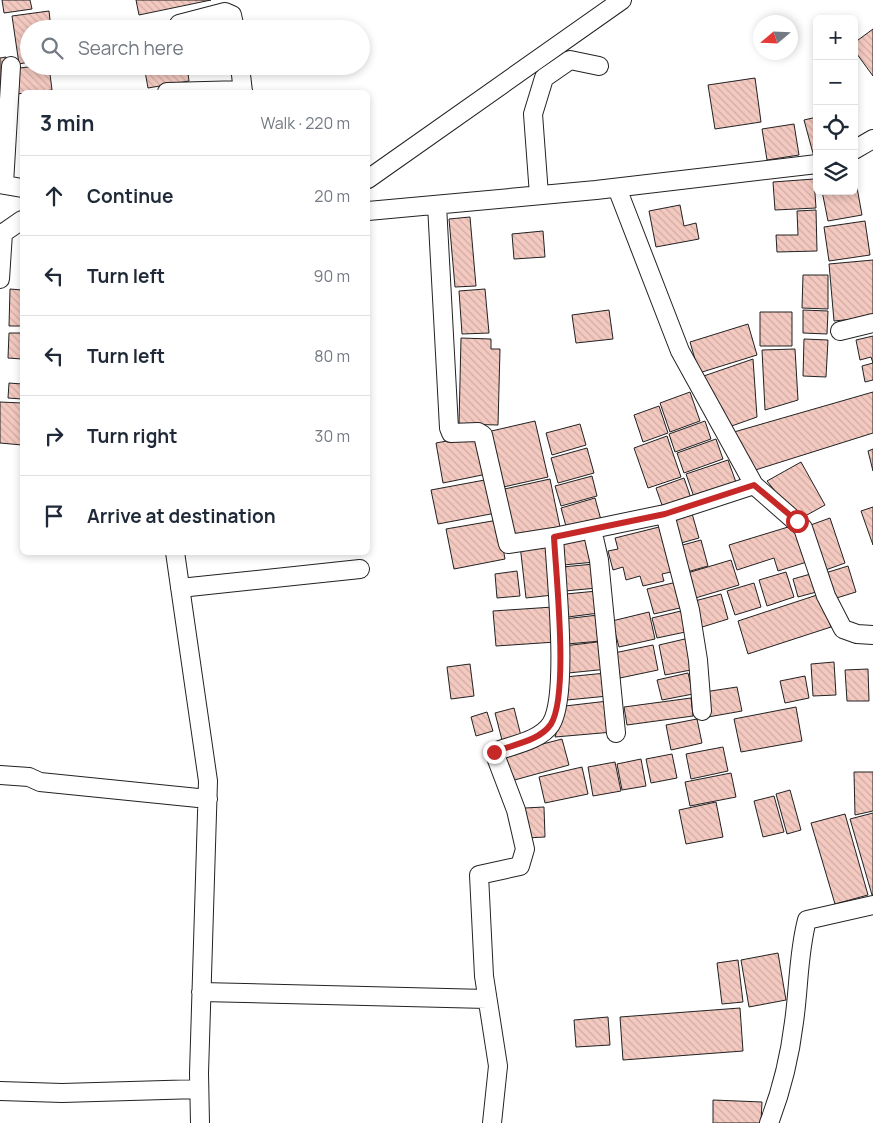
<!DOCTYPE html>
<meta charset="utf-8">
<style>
body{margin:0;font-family:Manrope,sans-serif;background:#f6f6f7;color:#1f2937}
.controls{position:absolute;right:15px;top:15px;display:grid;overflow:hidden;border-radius:8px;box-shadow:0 2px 8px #0003}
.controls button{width:45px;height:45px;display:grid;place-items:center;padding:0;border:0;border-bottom:1px solid #e0e1e3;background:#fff;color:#1f2937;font:25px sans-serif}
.compass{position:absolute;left:753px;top:15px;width:45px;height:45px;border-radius:50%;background:#fff;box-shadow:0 2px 8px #0003;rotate:251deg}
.stop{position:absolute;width:15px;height:15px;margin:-11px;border:4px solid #c62828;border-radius:50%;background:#fff}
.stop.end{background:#c62828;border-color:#fff;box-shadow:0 1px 5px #0008}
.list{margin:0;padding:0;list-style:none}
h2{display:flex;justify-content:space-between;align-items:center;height:65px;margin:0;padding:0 20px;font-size:21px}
h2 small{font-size:16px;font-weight:400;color:#747a83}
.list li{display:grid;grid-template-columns:32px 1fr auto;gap:15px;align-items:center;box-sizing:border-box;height:80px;padding:0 20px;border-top:1px solid #e0e1e3}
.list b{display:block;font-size:19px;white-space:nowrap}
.list em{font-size:16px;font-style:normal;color:#747a83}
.icon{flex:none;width:28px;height:28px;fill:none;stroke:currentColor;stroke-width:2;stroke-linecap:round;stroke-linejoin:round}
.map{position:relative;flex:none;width:873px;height:1123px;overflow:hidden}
.search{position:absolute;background:#fff;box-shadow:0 2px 8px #0003;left:20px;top:20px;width:350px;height:55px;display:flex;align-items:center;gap:12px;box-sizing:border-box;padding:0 18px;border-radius:28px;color:#747a83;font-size:19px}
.panel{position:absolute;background:#fff;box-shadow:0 2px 8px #0003;left:20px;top:90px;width:350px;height:465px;border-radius:8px}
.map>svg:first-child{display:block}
.building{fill:url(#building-back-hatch);stroke:#222}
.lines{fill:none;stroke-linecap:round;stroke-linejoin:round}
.minor-casing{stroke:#222;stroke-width:20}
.minor{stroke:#fff;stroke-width:18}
.route{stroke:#c62828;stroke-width:6}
</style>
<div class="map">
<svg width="873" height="1123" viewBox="0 0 873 1123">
<defs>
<pattern id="building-back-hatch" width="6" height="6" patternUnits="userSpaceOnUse" patternTransform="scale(1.25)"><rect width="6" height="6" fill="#f3c9c0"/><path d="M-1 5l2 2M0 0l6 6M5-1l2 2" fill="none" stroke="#d0aca5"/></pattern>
</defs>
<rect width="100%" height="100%" fill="#fff"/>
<path class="building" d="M2 0H30L32 9 4 13Z
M136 0H211L139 15Z
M49 11 51 29H29V62L19 64 12 16Z
M873 29V76L854 50V43Z
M6 57 9 82 0 84V58Z
M36 66H49L52 90 16 94 12 69Z
M144 66H187L189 81 148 88Z
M755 78 761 122 715 129 708 85Z
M817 117V156L814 157 804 120Z
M794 124 799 155 767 160 762 129Z
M854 171 862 215 828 221 822 191H854Z
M814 179 816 208 775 210 773 182Z
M680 205 684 226 696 223 699 239 656 247 649 211Z
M816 210 817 251 777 252 776 235H798L797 211Z
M470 217 476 286 455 287 449 219Z
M865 221 870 255 829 261 824 227Z
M543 231 545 257 514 259 512 234Z
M873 260V317L834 321 829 264Z
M803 275H828V309L802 308Z
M10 289 22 290V326H9Z
M485 289 489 333 462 334 459 291Z
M609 310 613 339 576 343 572 315Z
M803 310 828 311 827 334 803 333Z
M760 312H792V346H760Z
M748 324 757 355 699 373 690 342Z
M9 333H22V359L8 358Z
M873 336V380L865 382 862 366 873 363 871 357 860 360 856 340Z
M461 338 491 339V349H500L498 425 459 424Z
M804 339 828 340 826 377 803 376Z
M795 349 798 400 765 410 762 350Z
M753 359 757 417 726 428 698 378Z
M9 383 22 384V399L8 398Z
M690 392 700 421 670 432 660 403Z
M873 392V433L749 472 734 432Z
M0 402 22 403V445L0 443Z
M659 406 668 433 643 442 634 415Z
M535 421 548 477 499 488 487 432Z
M705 421 711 439 675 452 669 434Z
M580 424 586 445 552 455 546 433Z
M479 435 487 474 443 483 436 443Z
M667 436 681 477 648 488 634 448Z
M716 439 723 459 684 473 677 453Z
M587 448 594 473 558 483 551 458Z
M873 449V471L868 451Z
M728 460 737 485 695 500 686 474Z
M801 462 825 505 798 520 767 481Z
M592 476 597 496 561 506 555 486Z
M684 478 691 498 663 508 656 488Z
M490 479 496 513 438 524 431 490Z
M550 479 560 527 510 538 500 490Z
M595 498 601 520 567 530 561 508Z
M873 507V545L861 511Z
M691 510 699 538 681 543 673 514Z
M830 518 845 563 820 572 805 527Z
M498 520 505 559 454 569 446 529Z
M798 524 810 561 778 571 774 558 737 570 729 545Z
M663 526 675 571 662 574 664 581 643 586 640 576 626 580 623 567 613 570 608 551 618 549 615 538Z
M592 536 595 562 563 565 560 540Z
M701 540 708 566 687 572 679 546Z
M547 542 553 595 526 598 520 545Z
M731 560 739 585 692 599 684 574Z
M594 564 597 588 565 591 562 567Z
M848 566 856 592 830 600 822 574Z
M517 571 520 596 497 598 495 574Z
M786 572 794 597 767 606 759 580Z
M814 573 820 591 798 597 793 579Z
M677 582 684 607 654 614 647 589Z
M754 583 761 607 735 615 727 591Z
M597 591 599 613 568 617 566 594Z
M721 594 728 619 699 628 691 602Z
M820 594 831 627 748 654 738 621Z
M553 607 556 642 496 646 493 611Z
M685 610 690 631 657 638 652 618Z
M649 612 655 639 619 647 612 621Z
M598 615 601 641 567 644 564 619Z
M689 638 696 669 665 675 659 645Z
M605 641 608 669 568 673 564 646Z
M653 645 658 670 620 678 614 653Z
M834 662 836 695 813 696 811 664Z
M470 664 474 696 451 699 447 667Z
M868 669 869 701H847L845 670Z
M606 673 608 696 567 700 565 677Z
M688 673 693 694 662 700 657 680Z
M805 676 809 698 785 703 780 681Z
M737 687 742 711 708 717 704 692Z
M691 698 693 716 627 725 624 707Z
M608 701 613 732 555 737 565 706Z
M796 707 802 741 741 752 734 719Z
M514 708 522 740 503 744 495 713Z
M487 712 493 731 476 736 471 717Z
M697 719 702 743 671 750 666 725Z
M562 739 569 765 511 781 504 754Z
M723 747 728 771 691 779 686 754Z
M672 754 677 778 651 783 646 759Z
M641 759 646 786 622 790 617 764Z
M615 762 621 791 593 796 588 767Z
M582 767 588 794 545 803 539 777Z
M854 772H873V811L855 815Z
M731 773 736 797 690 806 685 782Z
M790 790 801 830 787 834 776 794Z
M774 796 784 832 763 837 754 801Z
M716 802 723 837 686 844 679 810Z
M544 807 545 837 526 838 525 808Z
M873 813V894L872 895 850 819Z
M845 814 868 895 835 904 811 823Z
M778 953 786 1000 749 1007 741 960Z
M738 960 743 1002 722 1004 717 963Z
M740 1008 743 1051 623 1060 620 1017Z
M608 1017 610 1045 576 1047 574 1020Z
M713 1100 762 1102 761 1123H713Z"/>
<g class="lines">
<g class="minor-casing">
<path id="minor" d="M179 24 225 12 232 15 235 29
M240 66 243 92
M167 92 243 90
M854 150 873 139
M368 179 622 0
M0 184 22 188
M4 184 11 66
M617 188 680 351 754 485 803 528 826 596 843 629 857 634 873 635
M539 195 533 114 544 78 570 60 599 66
M437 205 449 428 451 433 478 432 483 435 508 544 554 537
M368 211 596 190 817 164
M0 279 3 233 22 220
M840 331 873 323
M665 514 690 610 698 660 702 711
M592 529 599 560 616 733
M175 552 208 781 199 1073 200 1123
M180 588 360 569
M0 775 29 777 40 782 208 799
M201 992 487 999
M0 1091 62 1093 199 1089
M492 1123 498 1066 484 976 479 875 520 866 525 849 516 810 494 752C512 745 540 741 551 724 569 695 556 576 554 537L665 514 754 485
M769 1123C781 1092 790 1055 794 1022 799 988 798 954 807 920L873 905"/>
</g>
<use href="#minor" class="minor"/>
</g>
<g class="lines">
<path class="route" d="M494 752C511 745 540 741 551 724 569 695 556 576 554 537L665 514 754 485 797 521"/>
</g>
</svg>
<div class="controls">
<button>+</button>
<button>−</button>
<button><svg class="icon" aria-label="locate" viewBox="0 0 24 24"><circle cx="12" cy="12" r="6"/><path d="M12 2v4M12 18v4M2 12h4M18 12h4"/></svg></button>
<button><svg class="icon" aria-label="layers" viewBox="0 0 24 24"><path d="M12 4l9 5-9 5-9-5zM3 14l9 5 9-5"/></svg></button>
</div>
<svg class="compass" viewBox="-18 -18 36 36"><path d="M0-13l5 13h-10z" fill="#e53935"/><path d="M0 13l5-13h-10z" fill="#747a83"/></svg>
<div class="stop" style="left:797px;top:521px"></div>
<div class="stop end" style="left:494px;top:752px"></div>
<div class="search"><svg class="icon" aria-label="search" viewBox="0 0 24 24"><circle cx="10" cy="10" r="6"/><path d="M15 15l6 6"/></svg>Search here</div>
<section class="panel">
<h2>3 min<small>Walk · 220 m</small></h2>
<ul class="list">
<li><svg class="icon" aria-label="ahead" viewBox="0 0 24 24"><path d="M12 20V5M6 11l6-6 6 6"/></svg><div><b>Continue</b></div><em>20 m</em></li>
<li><svg class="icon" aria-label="left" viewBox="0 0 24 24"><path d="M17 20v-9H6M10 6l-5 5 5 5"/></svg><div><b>Turn left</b></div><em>90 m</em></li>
<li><svg class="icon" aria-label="left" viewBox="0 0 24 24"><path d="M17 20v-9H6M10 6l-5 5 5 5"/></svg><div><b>Turn left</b></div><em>80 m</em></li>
<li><svg class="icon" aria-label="right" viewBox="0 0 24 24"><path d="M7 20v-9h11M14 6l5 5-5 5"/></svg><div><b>Turn right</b></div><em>30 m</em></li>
<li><svg class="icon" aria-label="arrive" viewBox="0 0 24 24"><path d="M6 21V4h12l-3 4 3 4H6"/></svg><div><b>Arrive at destination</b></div></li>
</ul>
</section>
</div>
